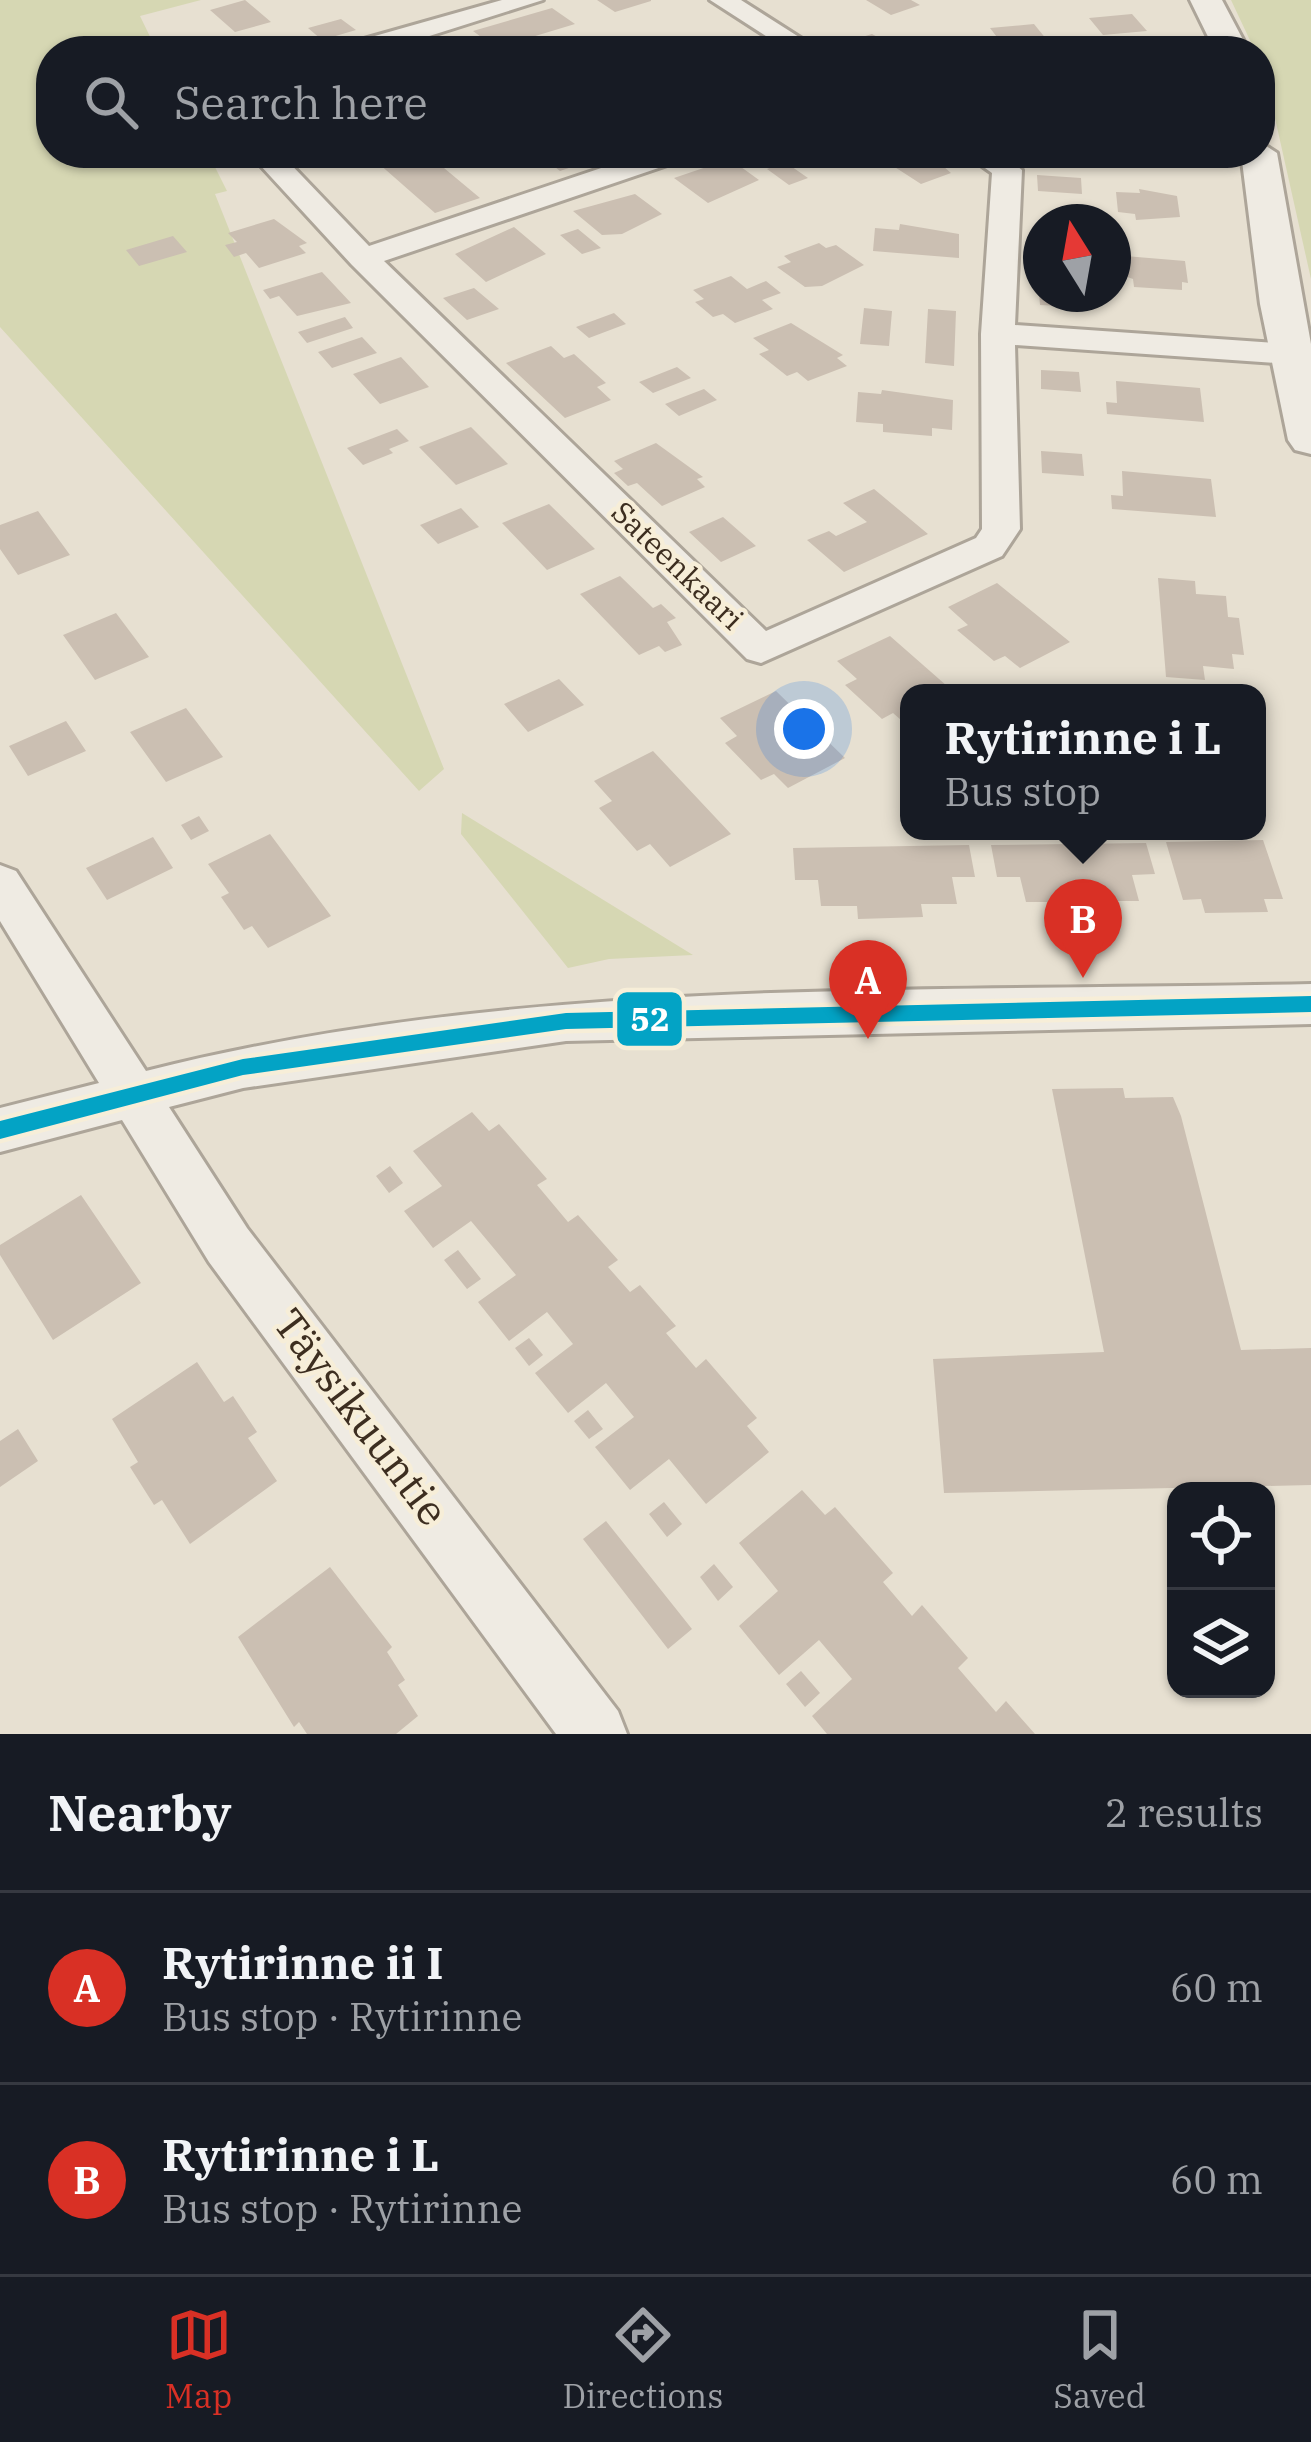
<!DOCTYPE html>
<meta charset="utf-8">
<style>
body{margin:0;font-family:"IBM Plex Serif",serif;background:#20242c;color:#f1f3f6}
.controls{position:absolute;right:36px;bottom:36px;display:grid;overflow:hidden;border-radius:24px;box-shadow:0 3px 9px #0004}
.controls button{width:108px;height:108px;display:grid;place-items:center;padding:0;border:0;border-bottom:3px solid #363941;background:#171b24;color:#f1f3f6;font:60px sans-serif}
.compass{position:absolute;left:1023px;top:204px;width:108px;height:108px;border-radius:50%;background:#171b24;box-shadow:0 3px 9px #0004;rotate:349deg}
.you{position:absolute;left:804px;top:729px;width:42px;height:42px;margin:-30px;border:9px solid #fff;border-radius:50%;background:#1a73e8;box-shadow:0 0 0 18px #1a73e833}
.badge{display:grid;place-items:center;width:78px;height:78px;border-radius:50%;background:#d93025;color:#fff;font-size:39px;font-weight:700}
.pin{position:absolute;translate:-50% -99px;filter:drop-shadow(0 3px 6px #0008)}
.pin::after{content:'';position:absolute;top:63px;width:42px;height:36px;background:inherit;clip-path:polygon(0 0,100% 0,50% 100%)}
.popup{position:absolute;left:900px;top:684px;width:366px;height:156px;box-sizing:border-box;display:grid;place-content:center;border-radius:24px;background:#171b24;filter:drop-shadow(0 3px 9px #0005);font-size:39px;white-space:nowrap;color:#9ea1a6}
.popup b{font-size:45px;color:#f1f3f6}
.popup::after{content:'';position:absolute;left:50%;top:100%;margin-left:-24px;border:24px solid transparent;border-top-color:#171b24}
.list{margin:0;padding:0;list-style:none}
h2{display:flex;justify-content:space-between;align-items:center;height:156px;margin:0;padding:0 48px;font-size:51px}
h2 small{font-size:39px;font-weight:400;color:#9ea1a6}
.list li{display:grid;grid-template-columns:78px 1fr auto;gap:36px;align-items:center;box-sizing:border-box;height:192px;padding:0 48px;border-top:3px solid #363941}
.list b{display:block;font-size:45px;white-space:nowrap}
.list p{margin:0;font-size:39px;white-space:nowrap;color:#9ea1a6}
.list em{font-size:39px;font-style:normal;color:#9ea1a6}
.icon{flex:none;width:66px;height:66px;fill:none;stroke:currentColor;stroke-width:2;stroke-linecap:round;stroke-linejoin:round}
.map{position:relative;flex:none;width:1311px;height:1734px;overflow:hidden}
.search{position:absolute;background:#171b24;box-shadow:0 3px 9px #0004;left:36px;right:36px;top:36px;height:132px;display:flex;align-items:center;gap:30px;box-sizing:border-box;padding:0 42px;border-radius:48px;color:#9ea1a6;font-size:45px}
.sheet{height:540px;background:#171b24}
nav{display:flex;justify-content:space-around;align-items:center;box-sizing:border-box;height:168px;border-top:3px solid #363941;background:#171b24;font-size:33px;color:#9ea1a6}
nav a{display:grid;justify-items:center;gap:6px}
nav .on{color:#d93025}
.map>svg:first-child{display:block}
.green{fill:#d6d7b3}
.building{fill:#cbbfb2}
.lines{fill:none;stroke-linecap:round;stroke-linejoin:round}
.minor-casing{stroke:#ada599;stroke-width:6}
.tertiary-casing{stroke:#ada599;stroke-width:6}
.minor{fill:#efebe3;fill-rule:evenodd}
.tertiary{fill:#efebe3;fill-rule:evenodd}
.bus-1-casing{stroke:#f7eed8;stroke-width:9}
.bus-1{fill:#03a3c5;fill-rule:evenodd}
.labels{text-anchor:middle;stroke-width:9;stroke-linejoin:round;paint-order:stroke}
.far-street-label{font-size:30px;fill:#3d2e20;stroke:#f7eed8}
.near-street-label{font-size:42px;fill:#3d2e20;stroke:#f7eed8}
.line-badge{stroke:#f7eed8;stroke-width:4.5}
.badge-label{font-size:33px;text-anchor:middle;font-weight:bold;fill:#fff}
</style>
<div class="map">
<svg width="1311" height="1734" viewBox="0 0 1311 1734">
<rect width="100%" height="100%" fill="#e7e0d1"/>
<path class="green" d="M0 0H201L140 16 157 51H51V153H208L227 191 215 194 444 769 419 791 0 327Z
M1231 0H1311V279L1260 51H1255Z
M462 813 693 955 609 959 568 968 461 834Z"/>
<path class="building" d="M245 0 271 22 235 32 210 10Z
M597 0H651V1L615 12Z
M866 0H911L920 5 891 15Z
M552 8 575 24 496 48 473 31Z
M1132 14 1147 31 1103 35 1089 18Z
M341 19 356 30 322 40 308 28Z
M1034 24 1047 40 1003 45 990 28Z
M872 34 892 45 850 51 839 44Z
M408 153H426L480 198 435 213 378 163Z
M524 153H591L598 158 560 171 550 163 541 166Z
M873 153H928L951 173 921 184Z
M730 159 759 180 708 203 674 178Z
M785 162 808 178 789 185 767 169Z
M1037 175 1081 178 1082 194 1038 191Z
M1139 189 1177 196 1180 217 1136 220 1135 214 1118 212 1116 192 1140 193Z
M635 194 662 214 622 234 602 235 573 211Z
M274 219 307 243 299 246 306 253 259 268 246 253 234 257 225 245 237 242 228 233Z
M900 224 959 234V258L873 251 875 228 899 230Z
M514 227 546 254 486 282 455 254Z
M578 229 601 248 582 254 560 235Z
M173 236 187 252 139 266 126 250Z
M819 243 826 248 836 245 864 265 822 286 805 287 777 267 791 262 784 256Z
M1125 256 1185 261 1188 283 1182 282V290L1134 287 1133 279 1116 273 1115 260 1126 261Z
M322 272 351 303 297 316 279 296 270 299 263 290Z
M731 276 747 289 766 281 781 293 762 300 773 309 735 323 723 314 713 317 695 302 704 299 693 290Z
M474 288 499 309 467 320 443 298Z
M1039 294H1077L1078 307 1040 305Z
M864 308 892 311 889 346 860 344Z
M928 309 956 311 954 366 925 363Z
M614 313 626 324 589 338 576 327Z
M345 317 353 328 307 343 298 332Z
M791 323 843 355 837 358 847 366 808 381 797 372 787 376 759 354 769 350 753 338Z
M362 337 377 353 332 368 318 352Z
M551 346 564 358 574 354 606 383 597 387 611 400 565 418 506 363Z
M401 357 429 387 380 404 353 374Z
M677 367 691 378 653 393 639 382Z
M1041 370 1079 372 1081 392 1041 389Z
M1116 381 1200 388 1204 422 1107 414 1106 402 1117 403Z
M704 389 717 400 679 416 665 404Z
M882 390 953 400 952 430 932 428V436L883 432V424L856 422 858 392 881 394Z
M471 427 508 464 456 485 419 447Z
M397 429 409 441 389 449 393 453 363 465 347 448Z
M656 443 703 477 697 479 705 487 662 506 637 483 628 486 614 473 623 469 614 461Z
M1041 451 1082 454 1084 476 1042 473Z
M1122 471 1211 479 1216 517 1112 509 1111 495 1123 496Z
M874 489 928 534 844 572 807 540 829 531 836 536 867 522 843 503Z
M549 504 595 549 547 570 502 523Z
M461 508 479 527 438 544 420 525Z
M38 511 70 555 18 575 0 549V525Z
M723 517 756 546 721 562 689 532Z
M620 576 653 608 661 604 676 618 667 622 682 645 665 652 659 646 639 655 580 594Z
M1158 578 1195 581 1196 594 1226 596 1228 617 1239 618 1244 655 1232 654 1234 669 1203 666 1205 680 1166 677Z
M997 583 1070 642 1020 668 1005 656 994 661 957 630 968 625 948 607Z
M116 613 149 657 95 680 63 635Z
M890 636 955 693H909V727L893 713 882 719 845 685 857 679 837 661Z
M559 679 584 705 528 732 504 704Z
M776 691 845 758 788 788 774 774 761 780 725 743 737 736 720 718Z
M186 708 223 757 166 782 130 732Z
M66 721 86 751 28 776 9 746Z
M653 751 731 834 670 867 650 844 637 851 599 808 612 801 594 781Z
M199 816 209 831 191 840 181 825Z
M270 834 331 916 268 948 252 926 244 930 233 914 221 897 229 893 208 864Z
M153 837 173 868 107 900 86 868Z
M1263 840 1283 899H1264L1268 912 1205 913 1201 899 1183 900 1166 842Z
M1146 843 1155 874 1132 875 1139 901H1114L1117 914 1053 915 1050 902H1026L1020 877H997L991 845Z
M969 845 975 877H952L957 904H921L923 917 858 919 857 906H821L818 880H795L793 848Z
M1123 1088 1125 1098 1173 1097 1181 1116 1241 1350 1311 1348V1485L944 1493 933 1359 1104 1352 1052 1089Z
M472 1112 489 1131 499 1124 547 1179 537 1185 568 1222 578 1215 618 1260 608 1267 630 1292 640 1285 676 1326 666 1333 696 1368 706 1359 757 1418 747 1426 769 1452 706 1504 669 1459 630 1490 595 1447 634 1417 606 1383 568 1413 535 1373 573 1344 547 1312 509 1341 478 1302 516 1275 471 1221 433 1248 404 1211 442 1186 413 1151Z
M390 1166 403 1183 389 1193 376 1176Z
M81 1195 141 1283 53 1340 0 1255V1245Z
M458 1250 481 1279 467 1289 444 1260Z
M529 1338 543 1355 529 1366 515 1348Z
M197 1362 224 1402 233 1396 257 1432 248 1438 277 1481 190 1544 162 1500 154 1505 130 1467 138 1462 112 1419Z
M588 1410 603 1429 589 1439 574 1421Z
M18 1429 38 1461 0 1487V1441Z
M802 1490 825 1515 835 1507 893 1573 883 1582 912 1616 922 1605 968 1658 958 1668 996 1712 1006 1701 1035 1734H827L812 1716 852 1679 819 1640 779 1675 739 1626 778 1591 739 1543Z
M664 1502 682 1524 667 1537 649 1514Z
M606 1521 692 1629 668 1649 583 1539Z
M714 1564 733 1587 718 1601 700 1577Z
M330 1567 392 1647 387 1652 405 1680 398 1685 418 1716 396 1734H307L299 1722 294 1727 238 1637Z
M801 1671 820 1693 805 1707 786 1684Z"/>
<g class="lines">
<g class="minor-casing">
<path id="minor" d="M502 0H543L382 51H340L343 45Z
M710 0H741L821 51H789Z
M249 153H280L369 246 646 153H690L685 159 384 261 766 631 976 538 982 529 981 334 992 173 964 153H1000L1022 170 1015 325 1291 344 1308 354 1291 364 1015 345 1020 529 1002 556 761 663 747 659 352 265Z
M0 865 16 871 146 1071C524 975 923 993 1311 984V1024L566 1041 243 1088 169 1107 247 1228 618 1711 627 1734H556L209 1262 122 1120 0 1152V1108L99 1083 0 921Z"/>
</g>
<g class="tertiary-casing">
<path id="tertiary" d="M1190 0H1222L1249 51H1215Z
M1260 142 1277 153 1311 344V454L1295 450 1288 440 1260 304 1241 153H1260Z"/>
</g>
<use href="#minor" class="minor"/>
<use href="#tertiary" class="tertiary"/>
<g class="bus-1-casing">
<path id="bus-1" d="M1311 996V1012L566 1029 243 1075 0 1139V1121L243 1059 566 1013Z"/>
</g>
<use href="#bus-1" class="bus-1"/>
</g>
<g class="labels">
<g class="far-street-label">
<text transform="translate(677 566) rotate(44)" y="10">Sateenkaari</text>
</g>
<g class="near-street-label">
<text transform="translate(361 1417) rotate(53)" y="15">Täysikuuntie</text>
</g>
</g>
<rect class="line-badge" x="615" y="990" width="69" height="58" rx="12" fill="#03a3c5"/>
<g class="badge-label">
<text x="650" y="1031">52</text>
</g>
</svg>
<div class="controls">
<button><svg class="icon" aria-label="locate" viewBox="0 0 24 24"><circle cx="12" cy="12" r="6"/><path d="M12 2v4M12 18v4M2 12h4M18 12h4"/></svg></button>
<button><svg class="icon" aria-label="layers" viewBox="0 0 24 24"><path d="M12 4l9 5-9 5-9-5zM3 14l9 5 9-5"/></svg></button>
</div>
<svg class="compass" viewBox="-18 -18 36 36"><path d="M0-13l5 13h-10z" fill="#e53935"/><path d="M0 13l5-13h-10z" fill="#9ea1a6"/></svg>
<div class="you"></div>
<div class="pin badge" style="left:868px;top:1039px">A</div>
<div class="pin badge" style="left:1083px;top:978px">B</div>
<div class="popup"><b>Rytirinne i L</b>Bus stop</div>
<div class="search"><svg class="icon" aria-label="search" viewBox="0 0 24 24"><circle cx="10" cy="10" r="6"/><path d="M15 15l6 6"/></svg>Search here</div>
</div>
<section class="sheet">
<h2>Nearby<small>2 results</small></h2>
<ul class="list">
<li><span class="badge">A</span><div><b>Rytirinne ii I</b><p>Bus stop · Rytirinne</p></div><em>60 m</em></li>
<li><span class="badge">B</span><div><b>Rytirinne i L</b><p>Bus stop · Rytirinne</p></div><em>60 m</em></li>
</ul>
</section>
<nav>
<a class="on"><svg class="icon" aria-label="map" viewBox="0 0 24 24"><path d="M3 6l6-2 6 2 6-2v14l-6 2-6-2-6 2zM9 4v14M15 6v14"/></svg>Map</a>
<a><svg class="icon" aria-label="directions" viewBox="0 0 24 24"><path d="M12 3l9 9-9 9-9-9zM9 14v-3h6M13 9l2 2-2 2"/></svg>Directions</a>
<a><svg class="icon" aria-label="saved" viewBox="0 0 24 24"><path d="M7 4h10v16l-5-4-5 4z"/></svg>Saved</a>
</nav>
